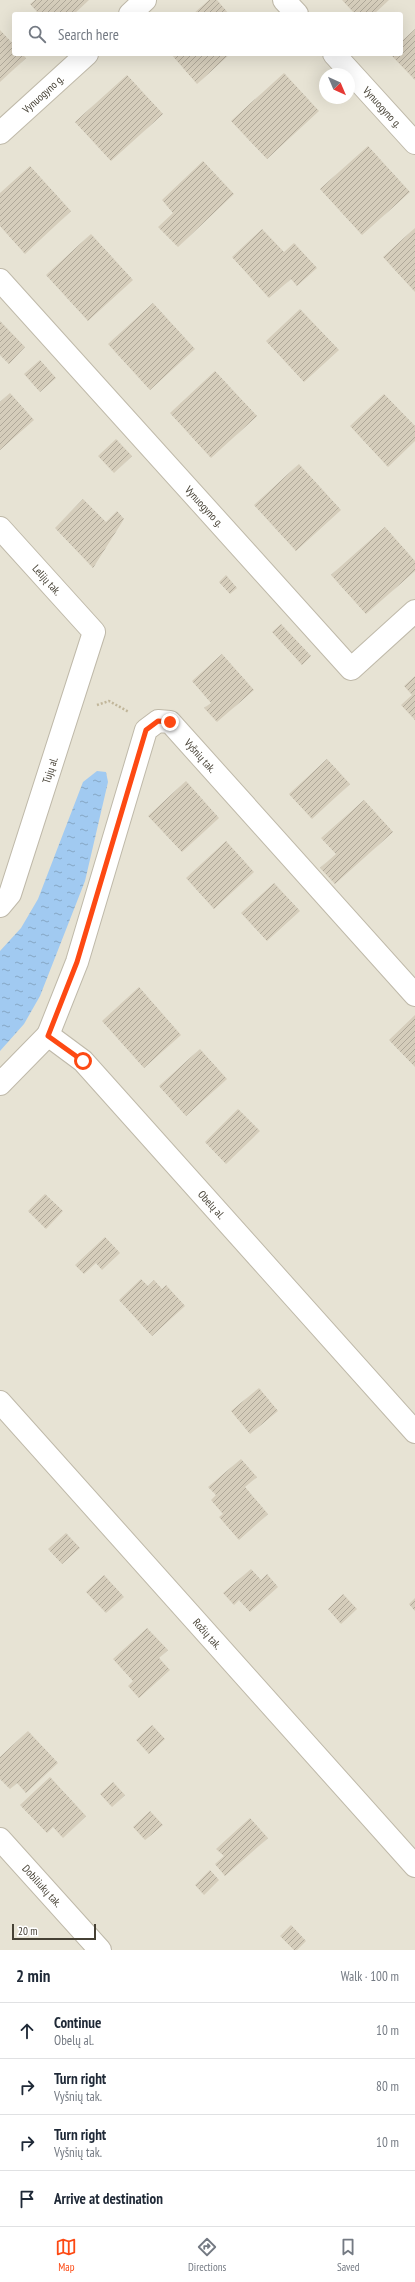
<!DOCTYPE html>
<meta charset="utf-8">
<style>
body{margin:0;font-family:"PT Sans Narrow",sans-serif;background:#f6f6f7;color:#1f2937}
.compass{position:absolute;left:319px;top:68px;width:36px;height:36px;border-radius:50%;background:#fff;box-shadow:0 4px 16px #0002;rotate:136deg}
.scale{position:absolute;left:12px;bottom:10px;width:84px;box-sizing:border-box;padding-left:4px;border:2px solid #464135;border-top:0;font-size:11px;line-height:14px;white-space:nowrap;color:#464135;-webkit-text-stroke:3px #fff;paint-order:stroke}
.stop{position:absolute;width:12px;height:12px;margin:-9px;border:3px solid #fd4913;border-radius:50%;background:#fff}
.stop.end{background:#fd4913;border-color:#fff;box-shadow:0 1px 4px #0008}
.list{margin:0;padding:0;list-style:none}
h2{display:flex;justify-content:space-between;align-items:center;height:52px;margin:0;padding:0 16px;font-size:17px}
h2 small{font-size:13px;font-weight:400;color:#747a83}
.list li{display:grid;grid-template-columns:26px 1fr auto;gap:12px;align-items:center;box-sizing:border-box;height:56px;padding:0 16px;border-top:1px solid #e0e1e3}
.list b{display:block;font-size:15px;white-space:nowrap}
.list p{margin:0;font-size:13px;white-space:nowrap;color:#747a83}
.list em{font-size:13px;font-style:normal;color:#747a83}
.icon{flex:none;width:22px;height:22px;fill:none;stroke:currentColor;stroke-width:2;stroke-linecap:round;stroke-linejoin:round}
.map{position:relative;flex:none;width:415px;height:1950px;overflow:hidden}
.search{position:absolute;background:#fff;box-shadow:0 4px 16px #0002;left:12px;right:12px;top:12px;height:44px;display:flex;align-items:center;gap:10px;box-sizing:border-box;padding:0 14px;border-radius:4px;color:#747a83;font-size:15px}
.sheet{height:276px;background:#fff}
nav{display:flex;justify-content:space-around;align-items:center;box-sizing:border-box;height:56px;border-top:1px solid #e0e1e3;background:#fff;font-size:11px;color:#747a83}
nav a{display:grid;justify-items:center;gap:2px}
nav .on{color:#fd4913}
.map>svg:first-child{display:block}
.residential{fill:#e7e3d4;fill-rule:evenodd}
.water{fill:url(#water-ripples)}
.building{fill:url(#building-hatch)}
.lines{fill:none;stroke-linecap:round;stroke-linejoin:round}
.minor-casing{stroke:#bfb9a9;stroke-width:24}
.path{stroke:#c1b69a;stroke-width:2.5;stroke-dasharray:2 2;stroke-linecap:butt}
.minor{stroke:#fff;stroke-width:22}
.route{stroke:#fd4913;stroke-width:5}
.labels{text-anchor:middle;stroke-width:4;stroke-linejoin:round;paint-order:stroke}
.street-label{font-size:11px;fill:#464135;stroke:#fff}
</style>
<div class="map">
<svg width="415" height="1950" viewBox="0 0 415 1950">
<defs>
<pattern id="water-ripples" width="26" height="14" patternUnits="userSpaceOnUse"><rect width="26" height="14" fill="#a1caf1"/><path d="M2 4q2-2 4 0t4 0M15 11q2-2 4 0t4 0" fill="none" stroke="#85a6c4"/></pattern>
<pattern id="building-hatch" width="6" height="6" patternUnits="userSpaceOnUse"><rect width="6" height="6" fill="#d5cdbb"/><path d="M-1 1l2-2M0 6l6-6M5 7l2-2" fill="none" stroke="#afa899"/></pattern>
</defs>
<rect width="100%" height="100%" fill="#f3f0e6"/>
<path class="residential" d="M0 0H415V1950H0ZM14 14H401V54H14ZM325 74H349V98H325Z"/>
<path class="water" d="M97 771 106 772 108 782 85 881 40 996 24 1024 0 1051V951L21 928 38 899 83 782Z"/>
<path class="building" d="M35 0H89L74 14H39L30 4Z
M209 0H217L229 14H193Z
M342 0H389L374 14H355Z
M415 29V80L390 54H401V42Z
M0 30 14 45V54H22L26 58 0 82Z
M171 54H230L197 84Z
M284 73 319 111 267 159 231 121Z
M127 75 163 114 111 161 75 122Z
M368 146 410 192 362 235 320 189Z
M203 161 234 194 178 247 158 227 173 213 162 200Z
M30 166 71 211 25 254 0 226V193Z
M415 228V292L383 257Z
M262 229 284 252 294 243 317 268 297 286 291 279 269 298 232 257Z
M91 234 133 280 88 321 46 275Z
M153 303 195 349 150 390 108 344Z
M300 309 339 350 304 382 266 341Z
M0 321 25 347 9 364 0 355Z
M40 360 56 378 40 392 24 374Z
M215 371 257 416 211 458 170 413Z
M10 393 34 420 0 450V402Z
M384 394 415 426V441L388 467 350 426Z
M116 439 132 456 114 473 98 456Z
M299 464 341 510 296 551 254 505Z
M83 499 106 522 117 511 124 519 93 568 55 528Z
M385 527 415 561V571L366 614 331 575Z
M226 575 237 588 230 594 219 582Z
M281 624 311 656 302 665 272 632Z
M222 654 254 690 217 722 204 708 211 703 192 681Z
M415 676V720L401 705 412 695 404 686Z
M327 759 350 784 312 819 289 794Z
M186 781 219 818 182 852 148 816Z
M364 800 393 832 335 884 320 868 336 854 321 838Z
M226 841 254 872 214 909 186 878Z
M274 883 300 911 267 941 241 913Z
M139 987 181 1035 144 1068 102 1021Z
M415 1015V1067L389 1040Z
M200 1049 227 1079 186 1116 159 1086Z
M238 1109 260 1131 226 1164 205 1142Z
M45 1194 63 1211 46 1229 28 1211Z
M105 1237 120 1253 102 1270 96 1263 84 1274 75 1265Z
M141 1279 148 1286 154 1280 162 1289 166 1285 185 1306 152 1336 119 1300Z
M259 1388 278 1411 250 1434 231 1411Z
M241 1459 257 1477 245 1487 268 1514 239 1540 219 1517 223 1514 211 1500 216 1495 208 1487Z
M66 1533 80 1548 62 1564 48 1549Z
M251 1569 261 1580 267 1574 278 1587 250 1612 239 1600 234 1605 223 1593Z
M104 1575 124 1597 106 1613 86 1592Z
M343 1594 357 1609 341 1624 328 1609Z
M415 1598V1611L409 1604Z
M147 1628 168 1650 159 1658 170 1670 139 1698 128 1686 133 1681 113 1659Z
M152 1725 165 1739 149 1754 136 1740Z
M28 1731 58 1763 26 1793 17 1783 10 1789 0 1779V1757Z
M50 1777 86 1816 63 1838 53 1827 47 1833 20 1805Z
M113 1782 125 1795 112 1807 100 1794Z
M150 1811 163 1825 145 1840 133 1827Z
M250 1818 268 1838 225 1876 215 1864 224 1856 216 1849Z
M210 1870 219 1880 204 1895 195 1885Z
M291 1925 306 1941 297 1950H294L280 1936Z"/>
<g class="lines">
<g class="minor-casing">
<g id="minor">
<path d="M284 0 297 14"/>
<path d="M130 14 145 0"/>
<path id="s1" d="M334 54 415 143"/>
<path id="s2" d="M0 133 87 54"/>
<path id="s3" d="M0 280 351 669 415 611"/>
<path id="s4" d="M0 528 94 632 10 894 0 906"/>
<path id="s5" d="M48 1035 77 962 146 730 158 721 170 722 415 995"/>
<path id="s6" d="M0 1084 48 1035 83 1061 415 1432"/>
<path id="s7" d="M0 1402 415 1866"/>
<path id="s8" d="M0 1839 100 1950"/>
</g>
</g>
<path class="path" d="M97 705 109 701 129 712"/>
<use href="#minor" class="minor"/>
</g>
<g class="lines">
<path class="route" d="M83 1061 48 1036 77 962 146 730 158 721 170 722"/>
</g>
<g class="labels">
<g class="street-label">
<text dy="4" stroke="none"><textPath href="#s2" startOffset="58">Vynuogyno g.</textPath></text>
<text dy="4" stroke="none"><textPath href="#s1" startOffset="72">Vynuogyno g.</textPath></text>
<text dy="4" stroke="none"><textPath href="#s3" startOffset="305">Vynuogyno g.</textPath></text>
<text dy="4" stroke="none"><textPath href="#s4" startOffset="70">Lelijų tak.</textPath></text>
<text dy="4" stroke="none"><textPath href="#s5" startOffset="393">Vyšnių tak.</textPath></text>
<text transform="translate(50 770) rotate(-72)" y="4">Tujų al.</text>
<text dy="4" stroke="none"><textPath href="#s6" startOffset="305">Obelų al.</textPath></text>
<text dy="4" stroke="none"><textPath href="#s7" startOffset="311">Rožių tak.</textPath></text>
<text dy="4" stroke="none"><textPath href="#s8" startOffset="63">Dobiliukų tak.</textPath></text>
</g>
</g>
</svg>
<svg class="compass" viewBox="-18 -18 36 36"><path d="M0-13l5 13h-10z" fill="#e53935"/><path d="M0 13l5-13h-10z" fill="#747a83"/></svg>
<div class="scale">20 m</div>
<div class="stop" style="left:83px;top:1061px"></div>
<div class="stop end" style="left:170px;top:722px"></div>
<div class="search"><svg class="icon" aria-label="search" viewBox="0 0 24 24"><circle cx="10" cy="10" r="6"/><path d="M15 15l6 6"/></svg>Search here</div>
</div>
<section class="sheet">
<h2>2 min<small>Walk · 100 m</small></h2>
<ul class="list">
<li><svg class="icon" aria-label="ahead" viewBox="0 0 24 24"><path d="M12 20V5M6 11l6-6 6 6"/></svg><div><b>Continue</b><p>Obelų al.</p></div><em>10 m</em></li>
<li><svg class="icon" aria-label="right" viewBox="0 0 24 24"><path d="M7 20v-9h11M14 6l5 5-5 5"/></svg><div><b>Turn right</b><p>Vyšnių tak.</p></div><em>80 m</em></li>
<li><svg class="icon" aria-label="right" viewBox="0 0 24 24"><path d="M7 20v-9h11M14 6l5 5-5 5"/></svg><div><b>Turn right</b><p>Vyšnių tak.</p></div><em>10 m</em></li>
<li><svg class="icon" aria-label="arrive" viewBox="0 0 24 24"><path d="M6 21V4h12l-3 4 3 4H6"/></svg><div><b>Arrive at destination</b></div></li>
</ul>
</section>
<nav>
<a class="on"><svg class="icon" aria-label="map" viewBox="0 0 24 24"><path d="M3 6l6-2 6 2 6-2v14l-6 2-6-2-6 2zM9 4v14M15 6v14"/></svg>Map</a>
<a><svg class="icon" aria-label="directions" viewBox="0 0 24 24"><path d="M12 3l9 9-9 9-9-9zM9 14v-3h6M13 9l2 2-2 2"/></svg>Directions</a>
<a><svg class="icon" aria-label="saved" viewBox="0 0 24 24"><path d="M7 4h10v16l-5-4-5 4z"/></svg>Saved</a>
</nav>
